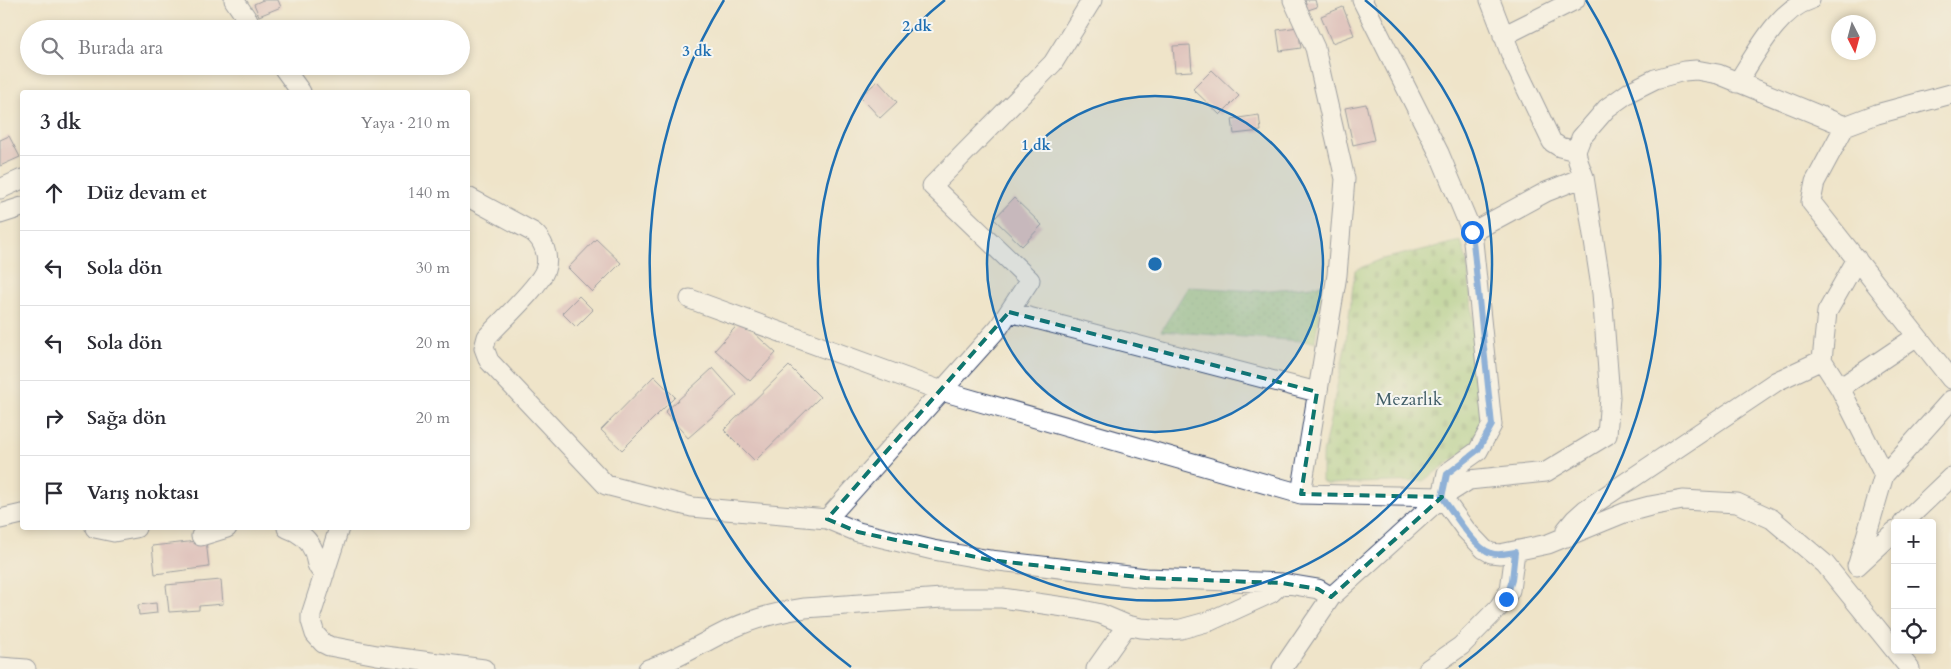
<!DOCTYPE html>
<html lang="tr">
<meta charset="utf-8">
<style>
body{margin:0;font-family:Cardo,serif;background:#f7f7f7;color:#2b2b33}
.controls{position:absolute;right:15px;bottom:15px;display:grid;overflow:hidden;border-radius:5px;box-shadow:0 2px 8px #0003}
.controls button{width:45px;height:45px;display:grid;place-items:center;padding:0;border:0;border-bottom:1px solid #e1e1e2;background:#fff;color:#2b2b33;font:25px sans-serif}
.compass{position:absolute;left:1831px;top:15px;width:45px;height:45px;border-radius:50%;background:#fff;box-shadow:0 2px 8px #0003;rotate:174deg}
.stop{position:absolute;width:15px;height:15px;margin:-11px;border:4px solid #1a73e8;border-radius:50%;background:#fff}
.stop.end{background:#1a73e8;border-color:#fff;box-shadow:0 1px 5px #0008}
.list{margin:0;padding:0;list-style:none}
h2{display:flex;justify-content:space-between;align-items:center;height:65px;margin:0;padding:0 20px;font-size:21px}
h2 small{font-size:16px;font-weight:400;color:#7c7c81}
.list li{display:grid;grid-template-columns:32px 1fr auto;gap:15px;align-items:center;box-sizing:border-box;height:75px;padding:0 20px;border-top:1px solid #e1e1e2}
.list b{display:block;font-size:19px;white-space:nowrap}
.list em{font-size:16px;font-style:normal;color:#7c7c81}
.icon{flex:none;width:28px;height:28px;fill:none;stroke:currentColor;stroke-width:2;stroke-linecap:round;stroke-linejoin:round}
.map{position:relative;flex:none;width:1951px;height:669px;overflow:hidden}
.search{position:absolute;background:#fff;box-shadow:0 2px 8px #0003;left:20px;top:20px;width:450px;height:55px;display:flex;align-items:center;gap:12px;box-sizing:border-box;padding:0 18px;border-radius:28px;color:#7c7c81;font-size:19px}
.panel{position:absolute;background:#fff;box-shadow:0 2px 8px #0003;left:20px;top:90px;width:450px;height:440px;border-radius:5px}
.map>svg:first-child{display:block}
.grass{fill:url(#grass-dots);stroke:#587c6c}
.cemetery{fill:url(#cemetery-stones);stroke:#587c6c}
.building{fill:#cd9caf}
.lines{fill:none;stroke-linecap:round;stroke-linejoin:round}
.minor-casing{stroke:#3b4a6e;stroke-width:21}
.minor{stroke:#fff;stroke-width:19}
.route{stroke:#1a73e8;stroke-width:6}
.marked{fill:none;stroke:#0f766e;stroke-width:4;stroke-dasharray:10 6;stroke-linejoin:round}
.ring{fill:none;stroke:#1f6fb2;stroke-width:2.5}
.labels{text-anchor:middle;stroke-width:4;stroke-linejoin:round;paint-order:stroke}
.park-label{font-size:18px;fill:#405d66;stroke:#f6f6f2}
.centre{fill:#1f6fb2;stroke:#f6f6f2;stroke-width:2.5}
.ring-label{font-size:15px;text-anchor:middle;font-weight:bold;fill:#1f6fb2;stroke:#f6f6f2;stroke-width:4;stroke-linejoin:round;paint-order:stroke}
</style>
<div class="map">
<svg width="1951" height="669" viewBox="0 0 1951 669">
<defs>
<pattern id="grass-dots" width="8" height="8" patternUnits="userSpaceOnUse" patternTransform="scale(1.25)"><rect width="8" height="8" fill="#96c979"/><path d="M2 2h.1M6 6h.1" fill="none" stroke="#7aa466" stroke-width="1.8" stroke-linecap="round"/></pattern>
<pattern id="cemetery-stones" width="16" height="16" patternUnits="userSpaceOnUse" patternTransform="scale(1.25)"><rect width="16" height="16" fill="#96c979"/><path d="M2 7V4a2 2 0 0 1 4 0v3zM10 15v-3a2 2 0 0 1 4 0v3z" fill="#7aa466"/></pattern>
</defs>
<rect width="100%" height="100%" fill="#f6f6f2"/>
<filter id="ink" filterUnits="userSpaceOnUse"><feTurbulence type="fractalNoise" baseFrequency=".02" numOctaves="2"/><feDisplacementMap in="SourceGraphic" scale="10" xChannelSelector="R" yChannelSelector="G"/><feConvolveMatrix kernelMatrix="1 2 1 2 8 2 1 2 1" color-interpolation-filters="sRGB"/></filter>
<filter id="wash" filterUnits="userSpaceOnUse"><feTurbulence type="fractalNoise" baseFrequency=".0096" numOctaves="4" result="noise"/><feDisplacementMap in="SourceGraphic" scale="20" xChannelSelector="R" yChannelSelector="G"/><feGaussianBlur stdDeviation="1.12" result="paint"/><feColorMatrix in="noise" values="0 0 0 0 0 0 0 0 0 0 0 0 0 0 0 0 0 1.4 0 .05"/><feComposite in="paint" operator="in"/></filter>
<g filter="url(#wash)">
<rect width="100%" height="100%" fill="#efe4c9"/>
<path class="grass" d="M1323 285 1315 342 1161 331 1188 287 1259 291Z"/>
<path class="cemetery" d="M1461 241 1467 261 1484 420 1476 438 1461 454 1423 481 1327 484 1322 481V458L1345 348 1355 270 1382 259Z"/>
<g id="blocks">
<path class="building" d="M263 0H278L281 7 259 16 254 4Z
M1305 0H1315L1317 7 1308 10Z
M1343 7 1354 35 1332 43 1321 16Z
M1298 27 1301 48 1280 51 1277 30Z
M1190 45 1192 71 1175 72 1173 46Z
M1212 70 1239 96 1220 115 1193 89Z
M878 81 897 102 880 118 860 96Z
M1366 104 1374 140 1353 145 1345 108Z
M1259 115 1261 131 1234 134 1232 119Z
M9 136 20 157 0 166V140Z
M1014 198 1042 225 1022 246 994 219Z
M596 239 621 263 592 292 568 268Z
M579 296 593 310 576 327 562 313Z
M741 321 776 353 750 381 715 350Z
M789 366 820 397 755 461 724 430Z
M713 368 737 395 688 438 665 412Z
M654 376 675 397 622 450 601 430Z
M206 540 209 567 155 574 152 546Z
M221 580 223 604 199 606V610L169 612 166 585Z
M156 603 157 613 139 615 138 605Z"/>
</g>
</g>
<g filter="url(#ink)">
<use href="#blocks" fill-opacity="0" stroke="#3b4a6e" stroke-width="1"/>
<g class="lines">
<g class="minor-casing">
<path id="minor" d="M234 0 254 29
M1092 0 1053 63 932 186 1030 280 999 327 827 519 858 532 933 550 990 560 1146 578 1282 583 1318 589 1331 597 1442 497
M1293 0 1315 48 1345 179 1337 275 1301 494 1442 497 1466 530 1484 549 1491 553 1500 554 1548 544 1624 513 1650 506 1683 500 1737 503 1772 519 1825 564 1910 669
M1362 0 1439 153 1472 232 1492 425 1478 451 1447 473 1442 497 1469 480 1546 472 1607 435 1610 397 1602 293 1584 177 1578 161 1576 151 1581 138 1607 108 1631 91 1655 79 1684 71 1696 70 1718 74 1845 126
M1490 0 1515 65 1552 142 1560 147 1576 151
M1503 36 1575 0
M282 66 301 92
M1737 83C1755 56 1778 9 1810 0
M1951 94 1877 114 1845 126 1815 182 1811 202 1951 379
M0 189 22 179
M468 197 533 232C543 240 550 256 545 270 539 287 501 321 487 337L484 348 489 361 606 485 692 507 827 519
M0 214 22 207
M1472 232 1546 192 1584 177
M1857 259 1827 312 1822 360 1840 388 1884 475 1858 564
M690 299 942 391 1301 494
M1009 312 1317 392
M1840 388 1917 336
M1884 475 1951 400
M0 519 22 514
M1903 523 1951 477
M95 528 114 532 136 528
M287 528C299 532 309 539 314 552 317 561 315 568 325 573
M339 528 311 615V621L315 634 323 643 329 646 377 655 484 669
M201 536 227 528
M1567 537 1566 530 1575 519 1585 510 1777 381 1822 360
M1857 566 1895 531
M0 667 26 669
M648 669C677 660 703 642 731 629 755 618 779 612 805 608L942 598H1002L1078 609 1101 614 1127 625 1141 628 1168 630 1181 629 1210 621 1271 593 1282 583
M1096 669 1127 625
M1282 669 1331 597
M1428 669 1461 646 1499 607 1510 590 1515 552"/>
</g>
<use href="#minor" class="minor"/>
</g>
</g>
<g class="lines" filter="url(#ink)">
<path class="route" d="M1472 232 1492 425 1478 450 1447 474 1442 497C1453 512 1474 548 1491 553 1499 556 1507 553 1515 552L1512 580 1506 599"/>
</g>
<path d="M0 0H1951V669H0ZM1009 312 1317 392 1301 494 1442 497 1331 597 1318 589 1282 583 1146 578 990 560 858 532 827 519Z" fill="#efe4c9" fill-opacity=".55" fill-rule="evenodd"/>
<path class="marked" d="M1009 312 1317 392 1301 494 1442 497 1331 597 1318 589 1282 583 1146 578 990 560 858 532 827 519Z"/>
<circle cx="1155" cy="264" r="168" fill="#1f6fb2" fill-opacity=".12"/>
<g class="ring">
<circle cx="1155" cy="264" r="168"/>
<path d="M1365 0A337 337 0 1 1 945 0"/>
<path d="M851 667A505 505 0 0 1 724 0M1586 0A505 505 0 0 1 1459 667"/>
</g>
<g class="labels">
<g class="park-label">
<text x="1409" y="405">Mezarlık</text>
</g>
</g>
<circle cx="1155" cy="264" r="8" class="centre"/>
<g class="ring-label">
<text x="917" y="31">2 dk</text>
<text x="697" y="56">3 dk</text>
<text x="1036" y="150">1 dk</text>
</g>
</svg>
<div class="controls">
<button>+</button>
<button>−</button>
<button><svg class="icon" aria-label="locate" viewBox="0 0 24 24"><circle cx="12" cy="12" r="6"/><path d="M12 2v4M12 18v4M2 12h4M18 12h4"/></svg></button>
</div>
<svg class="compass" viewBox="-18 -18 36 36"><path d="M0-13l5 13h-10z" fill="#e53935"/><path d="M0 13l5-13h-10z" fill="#7c7c81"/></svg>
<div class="stop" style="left:1472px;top:232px"></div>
<div class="stop end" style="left:1506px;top:599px"></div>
<div class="search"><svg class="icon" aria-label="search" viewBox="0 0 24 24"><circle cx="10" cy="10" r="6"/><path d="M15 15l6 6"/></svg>Burada ara</div>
<section class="panel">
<h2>3 dk<small>Yaya · 210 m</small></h2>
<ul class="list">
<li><svg class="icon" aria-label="ahead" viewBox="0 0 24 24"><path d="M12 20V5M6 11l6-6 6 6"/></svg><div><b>Düz devam et</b></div><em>140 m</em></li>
<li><svg class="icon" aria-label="left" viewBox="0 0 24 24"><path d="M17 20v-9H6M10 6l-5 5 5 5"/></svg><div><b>Sola dön</b></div><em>30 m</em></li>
<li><svg class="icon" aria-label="left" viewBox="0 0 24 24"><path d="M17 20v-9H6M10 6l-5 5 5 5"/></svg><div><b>Sola dön</b></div><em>20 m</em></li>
<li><svg class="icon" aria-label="right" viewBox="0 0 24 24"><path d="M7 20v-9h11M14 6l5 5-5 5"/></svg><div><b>Sağa dön</b></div><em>20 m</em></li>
<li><svg class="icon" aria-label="arrive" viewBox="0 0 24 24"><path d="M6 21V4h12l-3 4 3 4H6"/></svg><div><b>Varış noktası</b></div></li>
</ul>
</section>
</div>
